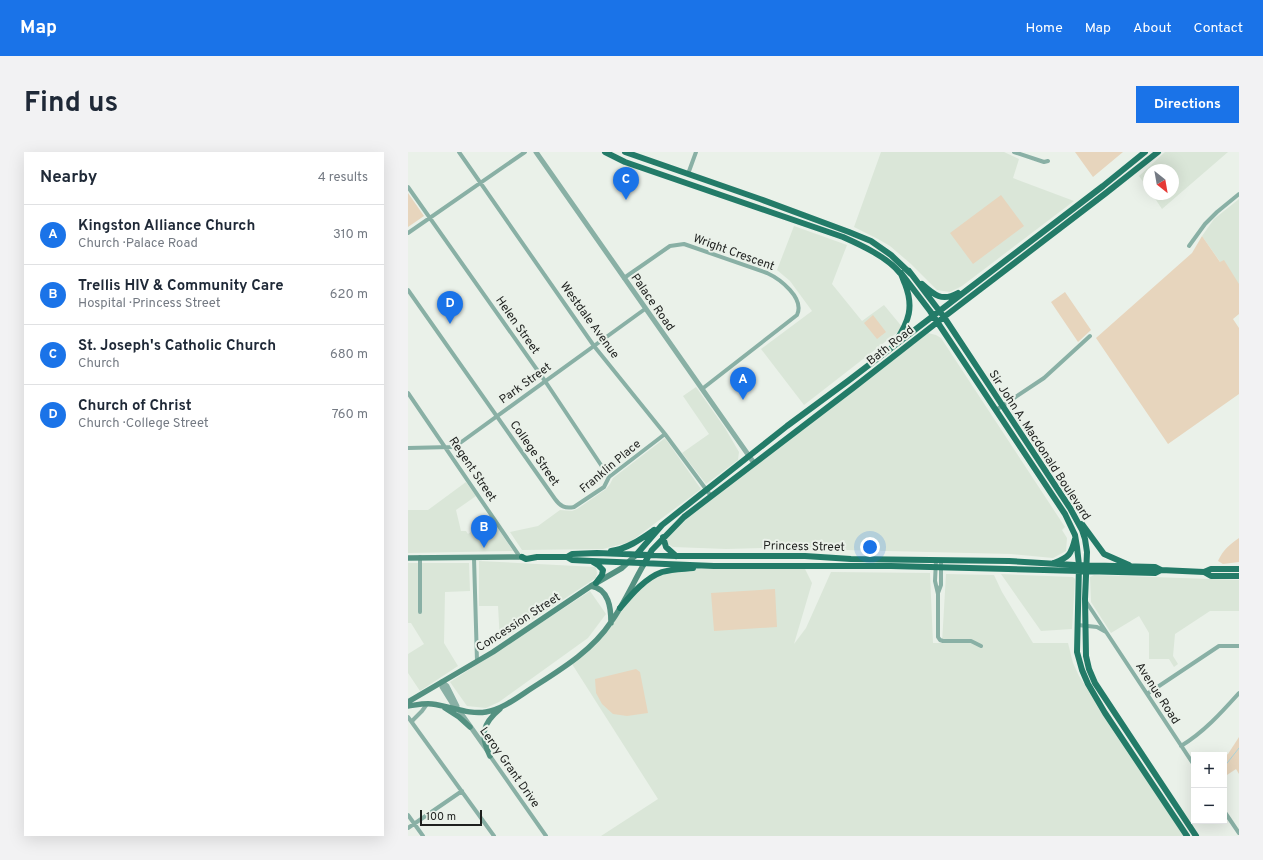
<!DOCTYPE html>
<meta charset="utf-8">
<style>
body{margin:0;font-family:Overpass,sans-serif;background:#f2f2f3;color:#1f2937}
.controls{position:absolute;right:12px;bottom:12px;display:grid;overflow:hidden;border-radius:0px;box-shadow:0 4px 16px #0002}
.controls button{width:36px;height:36px;display:grid;place-items:center;padding:0;border:0;border-bottom:1px solid #e0e1e3;background:#fff;color:#1f2937;font:20px sans-serif}
.compass{position:absolute;left:735px;top:12px;width:36px;height:36px;border-radius:50%;background:#fff;box-shadow:0 4px 16px #0002;rotate:149deg}
.scale{position:absolute;left:12px;bottom:10px;width:62px;box-sizing:border-box;padding-left:4px;border:2px solid #1e201e;border-top:0;font-size:11px;line-height:14px;white-space:nowrap;color:#1e201e;-webkit-text-stroke:3px #eaf1e9;paint-order:stroke}
.you{position:absolute;left:462px;top:395px;width:14px;height:14px;margin:-10px;border:3px solid #fff;border-radius:50%;background:#1a73e8;box-shadow:0 0 0 6px #1a73e833}
.badge{display:grid;place-items:center;width:26px;height:26px;border-radius:50%;background:#1a73e8;color:#fff;font-size:13px;font-weight:700}
.pin{position:absolute;translate:-50% -33px;filter:drop-shadow(0 1px 2px #0008)}
.pin::after{content:'';position:absolute;top:21px;width:14px;height:12px;background:inherit;clip-path:polygon(0 0,100% 0,50% 100%)}
.list{margin:0;padding:0;list-style:none}
h2{display:flex;justify-content:space-between;align-items:center;height:52px;margin:0;padding:0 16px;font-size:17px}
h2 small{font-size:13px;font-weight:400;color:#747a83}
.list li{display:grid;grid-template-columns:26px 1fr auto;gap:12px;align-items:center;box-sizing:border-box;height:60px;padding:0 16px;border-top:1px solid #e0e1e3}
.list b{display:block;font-size:15px;white-space:nowrap}
.list p{margin:0;font-size:13px;white-space:nowrap;color:#747a83}
.list em{font-size:13px;font-style:normal;color:#747a83}
.map{position:relative;flex:none;width:831px;height:684px;overflow:hidden;border-radius:0px}
header{display:flex;align-items:center;gap:24px;box-sizing:border-box;height:56px;padding:0 20px;background:#1a73e8;color:#fff}
header strong{font-size:19px}
nav{display:flex;gap:22px;margin-inline-start:auto;font-size:14px}
.intro{display:flex;align-items:center;justify-content:space-between;box-sizing:border-box;height:96px;padding:0 24px}
h1{margin:0;font-size:28px}
.button{padding:10px 18px;border-radius:0px;background:#1a73e8;color:#fff;font-size:14px;font-weight:700}
main{display:flex;gap:24px;padding:0 24px}
aside{flex:1;background:#fff;border-radius:0px;box-shadow:0 4px 16px #0002}
.map>svg:first-child{display:block}
.built{fill:#dae6d8}
.green{fill:#e7d5bd}
.lines{fill:none;stroke-linecap:round;stroke-linejoin:round}
.stream{stroke:#acd3da;stroke-width:1}
.minor{stroke:#89b0a5;stroke-width:4}
.tertiary{stroke:#89b0a5;stroke-width:5}
.secondary{stroke:#539181;stroke-width:5.5}
.primary{stroke:#237b68;stroke-width:6}
.labels{text-anchor:middle;stroke-width:4;stroke-linejoin:round;paint-order:stroke}
.street-label{font-size:12px;fill:#1e201e;stroke:#eaf1e9}
</style>
<header>
<strong>Map</strong>
<nav><a>Home</a><a>Map</a><a>About</a><a>Contact</a></nav>
</header>
<div class="intro"><h1>Find us</h1><a class="button">Directions</a></div>
<main>
<aside>
<h2>Nearby<small>4 results</small></h2>
<ul class="list">
<li><span class="badge">A</span><div><b>Kingston Alliance Church</b><p>Church · Palace Road</p></div><em>310 m</em></li>
<li><span class="badge">B</span><div><b>Trellis HIV &amp; Community Care</b><p>Hospital · Princess Street</p></div><em>620 m</em></li>
<li><span class="badge">C</span><div><b>St. Joseph's Catholic Church</b><p>Church</p></div><em>680 m</em></li>
<li><span class="badge">D</span><div><b>Church of Christ</b><p>Church · College Street</p></div><em>760 m</em></li>
</ul>
</aside>
<div class="map">
<svg width="831" height="684" viewBox="0 0 831 684">
<rect width="100%" height="100%" fill="#eaf1e9"/>
<path class="built" d="M473 0H596L611 7 605 26 666 49 554 134 542 140 529 138 503 112 482 94 470 87 446 75Z
M757 0H820L754 57 744 42H765V18H741V38L731 24Z
M831 47V137L794 84 806 67Z
M386 74 439 93 424 132 454 169 476 153 495 176 396 253 353 197 404 159 382 129 369 118Z
M520 181 528 183 533 186 657 375 654 378 659 386 658 399 645 406 603 402 355 396 318 397 265 395 260 392 258 387 275 368Z
M288 235 317 276 331 300 330 308 298 332 274 301 301 282 275 244Z
M257 286 293 337 222 390 195 397 114 398 102 380 130 374 152 358 164 359 169 357 198 337 202 332 205 326Z
M58 330 68 344 48 358 53 379H58L60 382 73 373 87 372 105 399 0 401V358H20Z
M71 409 188 415 189 421 188 426 92 489 90 454H71Z
M0 411H61L62 439 37 440 36 491 50 514 12 539 0 521V502L16 492 3 471H0Z
M396 415 404 431 386 492 398 476 423 420 522 421 525 491H534L538 422 586 423 594 440 625 491H660L665 511 671 524 776 684H193L250 647 164 512 188 488 232 435 256 420 280 417Z
M593 422 665 425 667 427 664 477 633 479Z
M686 423 831 428V459H802L767 482 765 504 770 512 766 515 761 507H741V481L731 464 703 481 683 450 682 425Z
M182 439 198 462 180 486 91 550 78 556 59 554 42 530Z"/>
<path class="green" d="M667 0H715L685 25Z
M0 41 16 64 0 75Z
M593 43 616 74 565 112 542 81Z
M794 84 812 110 816 108 831 132V162L825 167 831 176V242L760 292 688 186 784 101Z
M657 140 683 178 670 190 643 150Z
M465 163 478 180 469 187 456 171Z
M831 386V410L815 412 810 409C815 398 821 393 831 386Z
M367 437 369 475 306 479 303 441Z
M228 517 232 520 240 561 219 564 205 562 194 552 188 541 187 527Z
M831 585V622L828 617 816 625V604L820 602Z"/>
<g class="lines">
<path class="stream" d="M816 615 831 596"/>
<path class="minor" d="M51 0 186 194 257 282 303 344
M606 0 636 10 640 9
M280 22 288 0
M0 35 137 229 201 325
M0 81 117 0
M781 94 797 72 809 60 831 42
M216 126 262 94 276 92 359 121C372 127 397 146 389 163L294 237
M0 138 147 347C152 354 157 357 166 355L196 335 201 325 257 282
M0 241 112 405
M588 258 636 226 682 184
M0 296 43 295 52 291 237 157
M66 406 69 509
M528 408 527 429 530 442V485L532 488 535 489H563L573 494
M530 441 533 433V408
M677 448 786 613
M12 460V405
M670 473 689 475 698 480
M739 542 811 494H831
M0 565 86 684
M4 570 5 568 14 559 19 552
M773 594C796 580 813 561 831 541
M82 604 138 684
M816 659 831 681
M0 663 15 684
M0 676 54 639"/>
<path class="tertiary" d="M128 0 346 311
M34 530V535L44 551 50 557 79 598
M34 530 39 534 49 554"/>
<path class="secondary" d="M0 406 114 405
M183 434C201 437 203 456 203 471
M0 550 85 500 183 434 214 416 228 403
M0 554C8 553 16 551 24 552 42 554 61 563 78 560 95 557 110 545 124 536 152 518 184 499 203 470 216 452 225 431 236 412
M37 556 51 565 62 575
M82 604C72 583 74 572 92 557"/>
<path class="primary" d="M197 0 217 10 435 85C453 93 479 105 492 121 494 123 495 128 497 132 506 155 501 169 488 189
M217 0 352 47 441 80 463 89 483 103 503 122
M501 119 536 165 662 356 674 378 677 387 679 400 677 447 678 504 681 517 687 531 788 684
M493 121 522 159 657 362 667 383 669 395 671 413 669 500 674 518 680 532 697 561 779 684
M514 132C526 143 534 150 550 141
M674 372 696 402 721 413
M255 385 258 395 268 404
M203 399C219 397 233 387 246 378
M228 403 254 373 379 274 440 229 695 34 737 0
M114 405 118 407 129 405H159L164 408 184 409 306 414H483L747 421 753 418
M159 405 164 402 189 401 268 404H397L443 407 601 409 667 413 747 415 753 418 796 420 803 424H831
M185 410 190 413 195 418 194 423 188 431
M646 411C661 405 663 403 667 387
M236 412 244 398 276 365 445 236 536 165 698 41 750 0
M796 420 803 417H831
M212 456C223 443 237 426 254 420 264 417 275 417 285 416"/>
</g>
<g class="labels">
<g class="street-label">
<text transform="translate(326 100) rotate(20)" y="4">Wright Crescent</text>
<text transform="translate(245 150) rotate(55)" y="4">Palace Road</text>
<text transform="translate(182 168) rotate(54)" y="4">Westdale Avenue</text>
<text transform="translate(110 173) rotate(55)" y="4">Helen Street</text>
<text transform="translate(482 193) rotate(-38)" y="4">Bath Road</text>
<text transform="translate(117 231) rotate(-36)" y="4">Park Street</text>
<text transform="translate(632 293) rotate(57)" y="4">Sir John A. Macdonald Boulevard</text>
<text transform="translate(127 301) rotate(55)" y="4">College Street</text>
<text transform="translate(202 314) rotate(-40)" y="4">Franklin Place</text>
<text transform="translate(65 317) rotate(56)" y="4">Regent Street</text>
<text transform="translate(396 394) rotate(1)" y="4">Princess Street</text>
<text transform="translate(110 470) rotate(-33)" y="4">Concession Street</text>
<text transform="translate(750 541) rotate(57)" y="4">Avenue Road</text>
<text transform="translate(102 615) rotate(55)" y="4">Leroy Grant Drive</text>
</g>
</g>
</svg>
<div class="controls">
<button>+</button>
<button>−</button>
</div>
<svg class="compass" viewBox="-18 -18 36 36"><path d="M0-13l5 13h-10z" fill="#e53935"/><path d="M0 13l5-13h-10z" fill="#747a83"/></svg>
<div class="scale">100 m</div>
<div class="you"></div>
<div class="pin badge" style="left:335px;top:248px">A</div>
<div class="pin badge" style="left:76px;top:396px">B</div>
<div class="pin badge" style="left:218px;top:48px">C</div>
<div class="pin badge" style="left:42px;top:172px">D</div>
</div>
</main>
